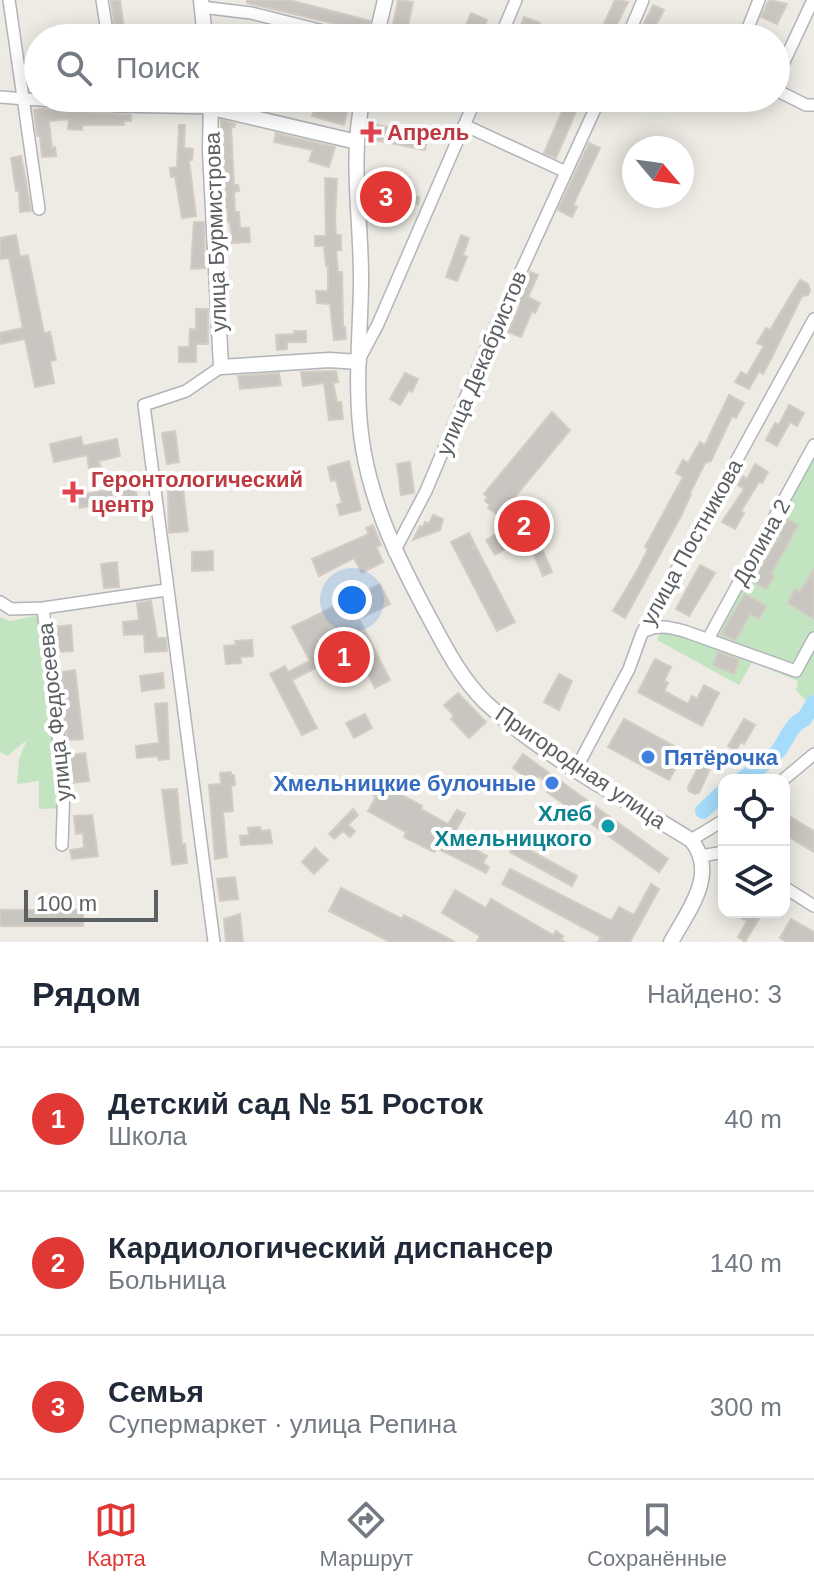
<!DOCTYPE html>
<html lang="ru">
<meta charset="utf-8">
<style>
body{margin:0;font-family:Arial,sans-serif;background:#f2f2f3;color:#1f2937}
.controls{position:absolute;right:24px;bottom:24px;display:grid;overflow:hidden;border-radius:16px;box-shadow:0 4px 20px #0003}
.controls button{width:72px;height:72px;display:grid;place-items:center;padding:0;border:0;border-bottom:2px solid #e0e1e3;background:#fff;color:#1f2937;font:40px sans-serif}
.compass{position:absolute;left:622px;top:136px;width:72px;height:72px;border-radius:50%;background:#fff;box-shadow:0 4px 20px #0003;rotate:119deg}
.scale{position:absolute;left:24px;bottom:20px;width:134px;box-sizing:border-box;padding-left:8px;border:4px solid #5c6063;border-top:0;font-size:22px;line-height:28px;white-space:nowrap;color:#5c6063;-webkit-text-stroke:6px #fff;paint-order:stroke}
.you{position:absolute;left:352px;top:600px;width:28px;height:28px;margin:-20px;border:6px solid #fff;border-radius:50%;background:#1a73e8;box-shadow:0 0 0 12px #1a73e833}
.badge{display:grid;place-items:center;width:52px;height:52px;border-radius:50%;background:#e13836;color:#fff;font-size:26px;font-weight:700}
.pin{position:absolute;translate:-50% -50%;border:4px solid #fff;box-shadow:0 2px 8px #0006}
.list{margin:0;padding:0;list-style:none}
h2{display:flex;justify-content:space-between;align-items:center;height:104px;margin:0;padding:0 32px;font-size:34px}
h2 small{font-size:26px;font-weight:400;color:#747a83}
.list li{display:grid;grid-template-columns:52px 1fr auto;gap:24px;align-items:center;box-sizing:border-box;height:144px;padding:0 32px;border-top:2px solid #e0e1e3}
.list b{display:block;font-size:30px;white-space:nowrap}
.list p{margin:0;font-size:26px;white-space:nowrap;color:#747a83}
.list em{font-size:26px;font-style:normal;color:#747a83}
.icon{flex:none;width:44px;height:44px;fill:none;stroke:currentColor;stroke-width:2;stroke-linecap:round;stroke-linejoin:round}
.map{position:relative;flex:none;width:814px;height:942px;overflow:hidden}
.search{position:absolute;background:#fff;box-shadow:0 4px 20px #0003;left:24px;right:24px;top:24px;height:88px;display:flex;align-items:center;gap:20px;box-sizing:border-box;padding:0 28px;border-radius:44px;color:#747a83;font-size:30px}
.sheet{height:536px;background:#fff}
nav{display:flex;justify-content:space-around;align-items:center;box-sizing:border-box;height:112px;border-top:2px solid #e0e1e3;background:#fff;font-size:22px;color:#747a83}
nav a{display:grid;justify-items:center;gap:4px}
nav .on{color:#e13836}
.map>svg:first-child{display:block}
.green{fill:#c3e4c1}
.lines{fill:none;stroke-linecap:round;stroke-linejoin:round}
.river{stroke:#a6dcfb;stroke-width:16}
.building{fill:#c9c5c0;stroke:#d2ccc2;stroke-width:2;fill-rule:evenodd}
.minor-casing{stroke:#b1b4b8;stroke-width:14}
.tertiary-casing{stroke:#b1b4b8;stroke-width:17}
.minor{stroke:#fff;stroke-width:11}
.tertiary{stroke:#fff;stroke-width:14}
.health-dot{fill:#e0444e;stroke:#fff;stroke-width:3}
.shop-dot{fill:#3f7fe0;stroke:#fff;stroke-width:3}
.culture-dot{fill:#0f9aa8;stroke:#fff;stroke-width:3}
.labels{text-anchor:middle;stroke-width:8;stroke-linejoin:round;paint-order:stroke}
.health-label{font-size:22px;font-weight:bold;fill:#be3a42;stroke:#fff;text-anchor:start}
.street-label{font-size:22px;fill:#5c6063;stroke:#fff}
.shop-label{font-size:22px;font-weight:bold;fill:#366cbe;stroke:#fff;text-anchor:start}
.culture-label{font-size:22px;font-weight:bold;fill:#0d838f;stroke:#fff;text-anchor:end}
</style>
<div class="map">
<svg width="814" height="942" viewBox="0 0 814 942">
<rect width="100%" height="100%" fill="#edebe4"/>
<path class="green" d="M814 458V709L796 690 798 681 752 662 739 685 657 640 662 629 712 646Z
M40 615 62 808 39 809V781L17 784 19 759 27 740 7 756 0 752V617L10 621Z"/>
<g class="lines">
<path class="river" d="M741 780C754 771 769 762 779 750 787 739 791 724 804 719L814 703
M703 811 724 791"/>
</g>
<path class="building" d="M111 0H120L125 38H116Z
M247 0H289L370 21 367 31 247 3Z
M398 0 413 2 407 30 414 31 413 38 391 34Z
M615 0 628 2 610 38H607L599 34Z
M769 0 787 4 777 24 761 17Z
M653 5 664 10 649 38H637Z
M471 13 487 20 479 38H461Z
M524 17 540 23 533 36 537 38H509L513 28 519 30Z
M568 98H582L556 158 544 153Z
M316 103 347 112 344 125 312 116Z
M43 109 131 115V121H124V125H82V130L68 129 69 119 49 121 52 148 55 147 56 156 42 157 40 136H37L34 110Z
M221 120 235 124 234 127 231 126 234 185H238L239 191 234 192 235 212H239L240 228H249L250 242 232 243 230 222H228L227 209H223L222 196H226L225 177H221Z
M372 124 428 135 425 150 369 139Z
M179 125H185L184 148 193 149 192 160H189L196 216 182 218 175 176 171 177 170 168 177 167Z
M276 133 335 147 329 167 309 161 313 150 274 142Z
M589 143 600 148 573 205 577 207 572 217 558 210Z
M21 156 26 182 31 211 20 212 19 191H16L11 158Z
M389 176 394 187 406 188 407 195 419 197 418 204 408 202 409 212 402 213 400 201 386 197Z
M325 178 337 179 335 218 336 235H341V250L336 251 338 272H342L343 327H345L346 339 334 340 330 304 317 303 316 291H328V265L326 266 324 246H315V236H326Z
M194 222H204L205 268 191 269Z
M16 235 20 257 28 255 44 333 50 332 56 360 50 361 54 383 35 387 25 339 0 344V333L23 328 9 258 0 259V238Z
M461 235 469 238 463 255 467 257 457 281 446 277Z
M530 272 538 275 528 297 540 303 535 313 532 311 521 337 508 332 520 305 516 304Z
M800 280 808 284 810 291 808 295 802 296 771 359 763 374 759 371 749 389 735 382 741 372 747 375 764 346 757 343 766 328 770 330Z
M196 309H208V344H196V362H179V347H189L190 329 196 330Z
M294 331H306V342H287V349L277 350 276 335 294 334Z
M336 371 338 382 333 383 337 402H341L343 419 329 420 324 383 303 386 301 372Z
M279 373 281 385 240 389 238 376Z
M405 373 418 379 412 392 409 390 400 405 390 399Z
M729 395 744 403 736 418 732 416 711 461 705 463 690 493 691 494 682 514 625 618 613 611 638 569 648 549 645 547 683 477 676 473 683 460 688 463 700 442 705 445Z
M789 405 804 413 797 426 790 422 777 446 766 440 775 423 779 425Z
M552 412 570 430 499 516 488 508 490 505 485 501 487 497 484 494Z
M175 431 179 462 167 464 162 433Z
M81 437 83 446 117 439 120 456 99 461 100 466 89 468 87 455 54 462 50 444Z
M349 461 361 510 340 515 337 505 342 503 336 480 331 481 328 467Z
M410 462 414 493 401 495 397 464Z
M755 464 768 472 762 483 759 482 741 511 744 513 735 529 722 522 744 489 738 485 743 476 747 479Z
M134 484 137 496 80 508 77 496Z
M183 489 188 531 169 533 168 491Z
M433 515 443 519 440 530 413 540 420 526 423 527 425 522 429 524Z
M786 518 798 525 771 574 774 576 766 589 752 581 781 535 777 533Z
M373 525 381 545 376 547 383 562 362 573 354 558 319 576 312 559 369 534 366 528Z
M503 530 512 545 495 555 486 540Z
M469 533 475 545 471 549 476 547 515 622 497 631 451 542Z
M536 535 552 572 543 576 527 539Z
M213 551V570L192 571V552Z
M117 562 119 587 104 588 101 564Z
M700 565 715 573 689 616 676 609Z
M814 569V619L788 603 795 589 800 592Z
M380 584 390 604 359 619 390 680 375 688 355 648 292 680 317 728 302 735 270 674 285 666 288 672 310 661 292 627ZM344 626 351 640 325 653 318 639Z
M745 594 766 606 759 619 750 614 736 640 721 634Z
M151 601 157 638H166L167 651 145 652 144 634 124 635 123 622 139 620 137 603Z
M71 625 73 651 57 652 54 627Z
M252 640 253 656 240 657 241 663 226 664 224 646 236 645 235 641Z
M718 652 739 660 734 674 713 665Z
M655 659 671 667 664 681 668 683 664 691 688 704 692 696 697 699 704 685 719 693 702 726 638 692Z
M75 670 83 739 67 740 59 673Z
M163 673 164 688 142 691 140 676Z
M559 674 572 681 559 710 544 702Z
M458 693 486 722 469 738 451 719 454 716 444 705Z
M167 703 169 759 159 760 158 756 137 758 136 746 159 743 155 704Z
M365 714 372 728 354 738 346 723Z
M624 719 685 752 669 780 608 747Z
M744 719 755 725 744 744 741 742 736 750 728 746Z
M707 750 716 755 699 793 695 794 689 791 688 787Z
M85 753 89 781 72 783 69 755Z
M523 754 668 859 659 872 547 792 551 786 538 776 534 783 513 768Z
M231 772V775H234L235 785 231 786 233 811 223 812 227 857 215 859 209 785 221 784 220 773Z
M370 778 422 806 421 809 448 824 457 810 465 814 452 837 487 856 483 863 489 867 486 873 437 848 434 852 404 837 406 832 368 811 376 797 364 789Z
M177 789 182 844H185L187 863 172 865 162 790Z
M353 809 358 815 348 825 355 831 350 837 343 831 334 839 329 834Z
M784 813 814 831V852L784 834Z
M92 815 98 856 72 859 70 850 84 848 83 833 76 834 74 816Z
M260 827 261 831 270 830 272 843 241 845 240 836 249 835 248 828Z
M515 842 577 876 572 886 510 852Z
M315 848 328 860 314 874 302 862Z
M510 869 610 920H612L619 907 634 915 651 884 659 889 630 942H598L601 937 502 884Z
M235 877 238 899 220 901 217 879Z
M341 888 402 919 404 915 455 942H390L329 911Z
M455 890 486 908 491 899 553 935 556 931 563 936 561 940 565 942H477L480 936 442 913Z
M0 910H83V926H0Z
M744 912H763L745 942 738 937 747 921 741 918Z
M240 914 243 942 226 941 224 919Z
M791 919 814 932V942H787L780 938Z"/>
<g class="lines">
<g class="minor-casing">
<path id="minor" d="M9 0 39 209
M102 0 108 38
M201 7 251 13 351 38
M500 38 516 0
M627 38 643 0
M744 38 759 0
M776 79 813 0
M776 90 806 105H814
M0 97 118 106 212 108
M464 125 566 172
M360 358 378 324 476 98
M394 552 426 491 494 330 600 98
M0 602 11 609 43 608 166 590
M43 608 64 787 62 845
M643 632C658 624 669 627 684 631L796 671 814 638
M708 639 814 445
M576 769 629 669 642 633 814 319
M783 780 814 754
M691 840 724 820
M701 856 724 852
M784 887 814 906
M214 942 144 405 186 391 221 367"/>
</g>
<g class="tertiary-casing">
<path id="tertiary" d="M201 0 205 38
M376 38 385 0
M211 98 210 151 221 367 329 360 359 362
M363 98C349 158 362 223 361 285 360 339 354 395 363 448 373 509 400 563 429 617 445 647 460 677 485 702 545 758 622 797 691 840 719 873 688 911 671 942
M212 108 357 142"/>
</g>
<use href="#minor" class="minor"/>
<use href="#tertiary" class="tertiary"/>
</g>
<g class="health-dot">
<path d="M367 120h8v8h8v8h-8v8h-8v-8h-8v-8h8z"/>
<path d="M69 480h8v8h8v8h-8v8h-8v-8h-8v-8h8z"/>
</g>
<g class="shop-dot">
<circle cx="648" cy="757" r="8"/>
<circle cx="552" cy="783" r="8"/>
</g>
<circle class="culture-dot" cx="608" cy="826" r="8"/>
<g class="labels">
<g class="health-label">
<text x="387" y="140">Апрель</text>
<text x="91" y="487">Геронтологический<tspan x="91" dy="25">центр</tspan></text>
</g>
<g class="street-label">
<text transform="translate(215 232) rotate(-92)" y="8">улица Бурмистрова</text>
<text transform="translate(481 363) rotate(-67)" y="8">улица Декабристов</text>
<text transform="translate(691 542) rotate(-61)" y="8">улица Постникова</text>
<text transform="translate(761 542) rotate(-61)" y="8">Долина 2</text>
<text transform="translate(54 712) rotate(-96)" y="8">улица Федосеева</text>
<text transform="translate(581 767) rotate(34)" y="8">Пригородная улица</text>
</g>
<g class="shop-label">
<text x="664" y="765">Пятёрочка</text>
<text x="536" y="791" text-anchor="end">Хмельницкие булочные</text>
</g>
<g class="culture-label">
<text x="592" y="821">Хлеб<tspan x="592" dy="25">Хмельницкого</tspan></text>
</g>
</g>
</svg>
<div class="controls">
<button><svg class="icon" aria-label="locate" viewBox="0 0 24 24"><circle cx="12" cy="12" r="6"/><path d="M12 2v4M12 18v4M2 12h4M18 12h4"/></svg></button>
<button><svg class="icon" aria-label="layers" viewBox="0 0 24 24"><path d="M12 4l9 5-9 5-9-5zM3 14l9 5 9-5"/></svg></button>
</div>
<svg class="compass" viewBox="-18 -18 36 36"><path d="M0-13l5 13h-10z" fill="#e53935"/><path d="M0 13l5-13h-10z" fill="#747a83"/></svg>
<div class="scale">100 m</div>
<div class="you"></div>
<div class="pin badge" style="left:344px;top:657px">1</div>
<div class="pin badge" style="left:524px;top:526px">2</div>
<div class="pin badge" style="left:386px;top:197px">3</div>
<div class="search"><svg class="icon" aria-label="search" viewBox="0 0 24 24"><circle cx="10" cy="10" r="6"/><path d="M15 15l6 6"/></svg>Поиск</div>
</div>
<section class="sheet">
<h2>Рядом<small>Найдено: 3</small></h2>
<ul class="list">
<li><span class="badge">1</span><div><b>Детский сад № 51 Росток</b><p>Школа</p></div><em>40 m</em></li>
<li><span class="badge">2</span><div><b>Кардиологический диспансер</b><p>Больница</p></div><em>140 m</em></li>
<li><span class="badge">3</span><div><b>Семья</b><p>Супермаркет · улица Репина</p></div><em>300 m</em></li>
</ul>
</section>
<nav>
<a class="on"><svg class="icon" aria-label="map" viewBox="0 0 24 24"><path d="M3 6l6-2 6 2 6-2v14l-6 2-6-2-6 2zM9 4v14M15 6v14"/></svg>Карта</a>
<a><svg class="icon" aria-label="directions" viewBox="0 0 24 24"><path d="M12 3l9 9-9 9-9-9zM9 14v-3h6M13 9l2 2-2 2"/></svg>Маршрут</a>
<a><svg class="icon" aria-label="saved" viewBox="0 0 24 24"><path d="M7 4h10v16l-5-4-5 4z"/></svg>Сохранённые</a>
</nav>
